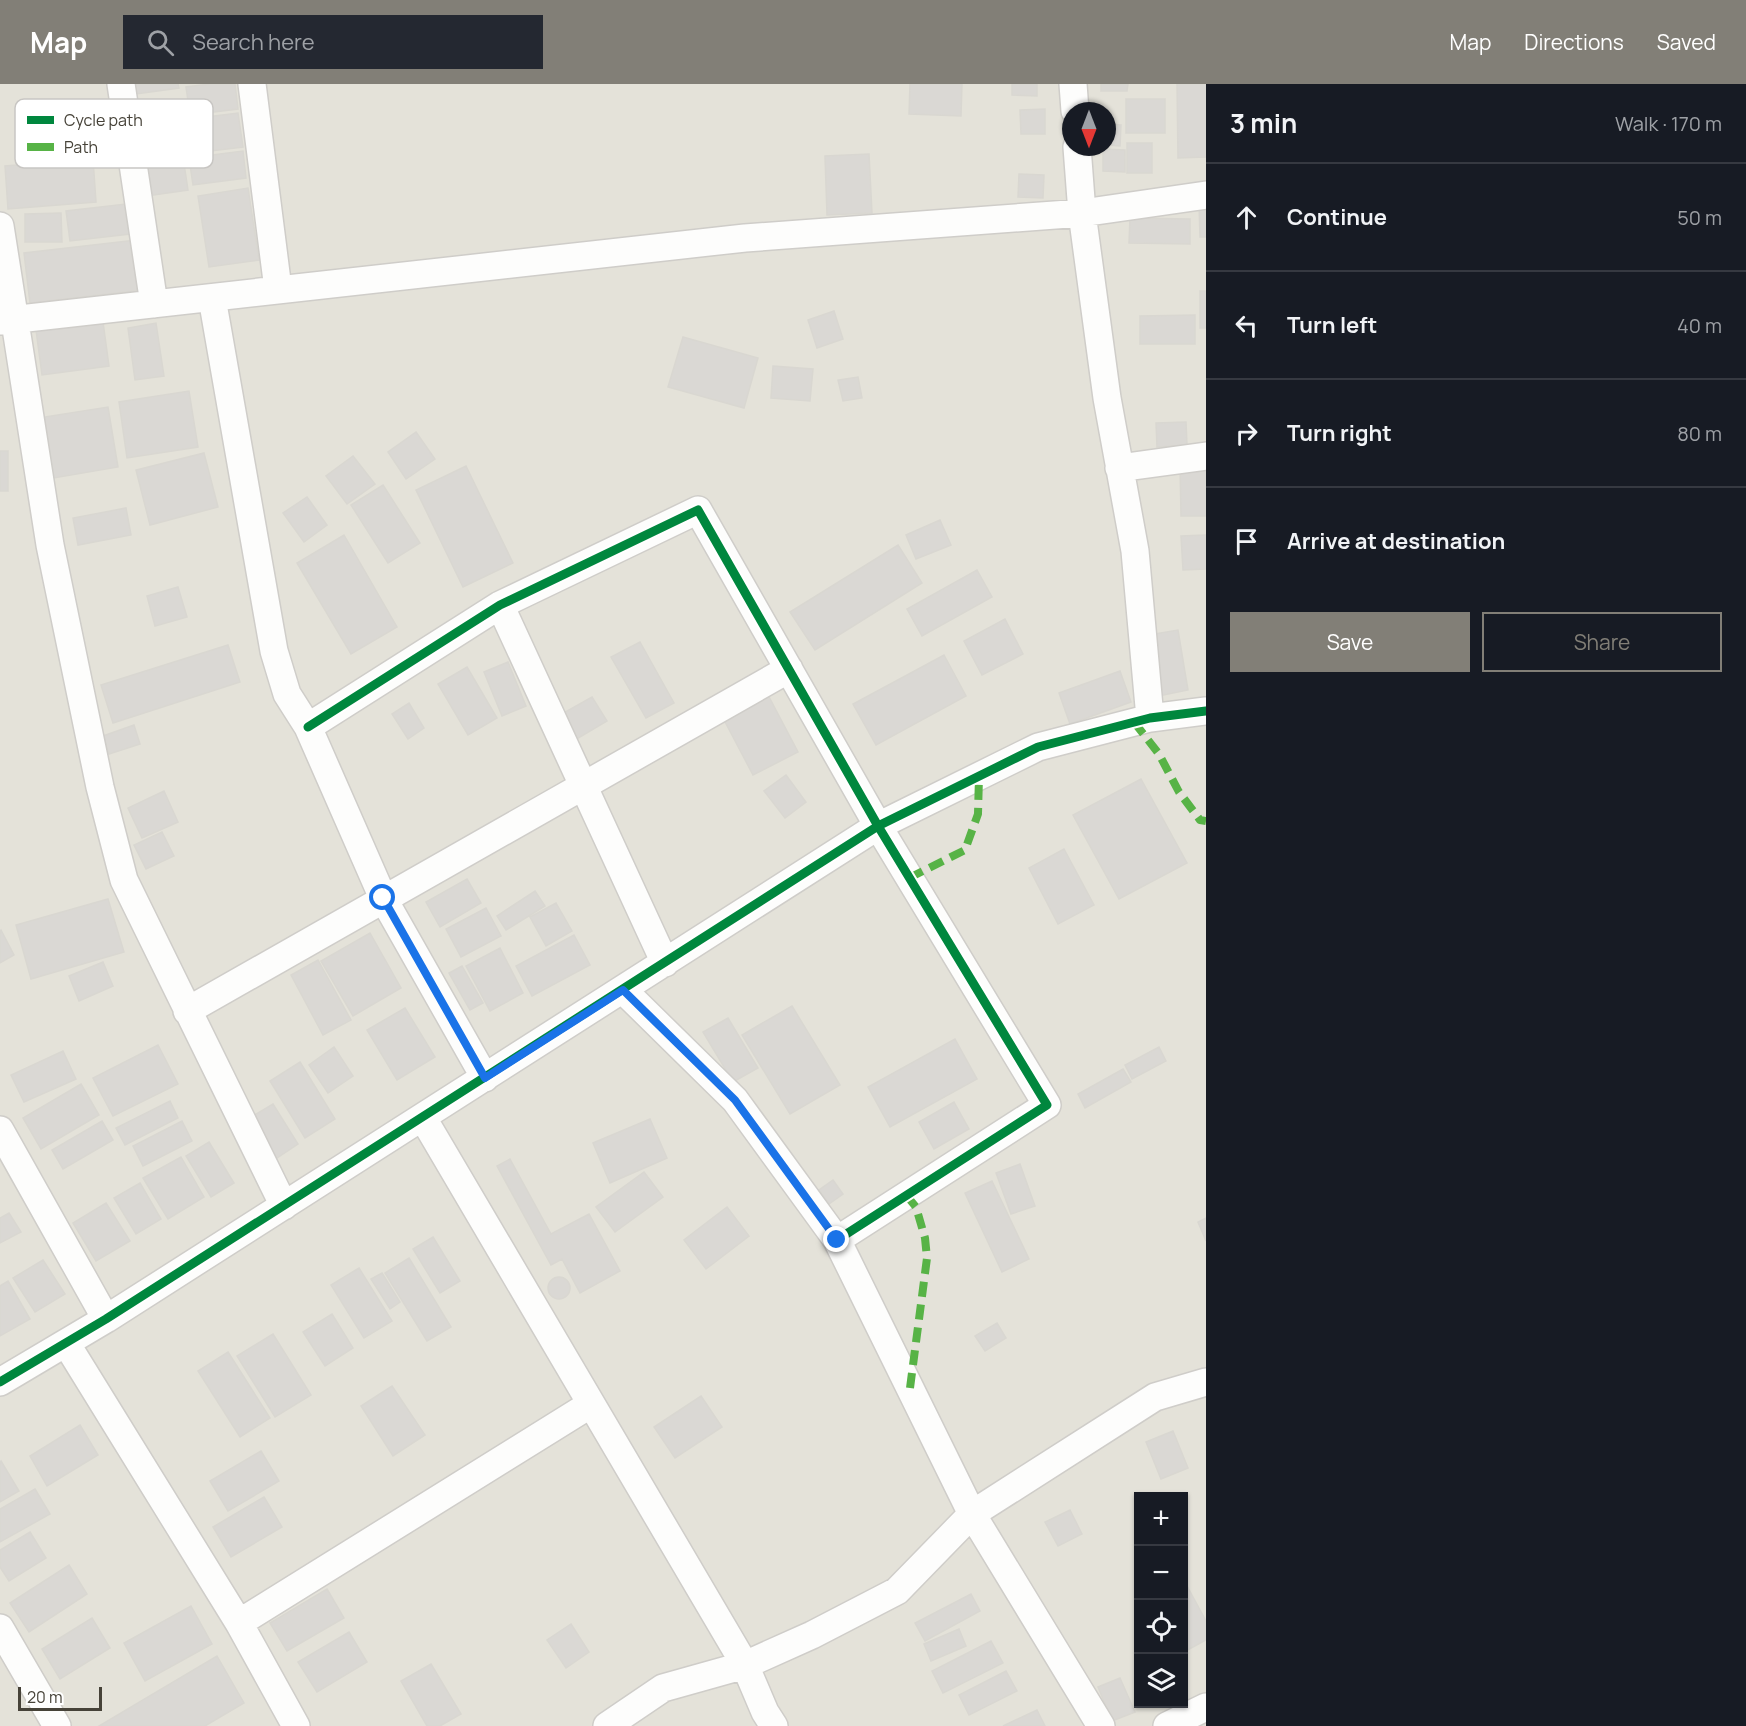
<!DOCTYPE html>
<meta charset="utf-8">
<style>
body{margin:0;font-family:Manrope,sans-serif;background:#242831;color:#f1f3f6}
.controls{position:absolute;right:18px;bottom:18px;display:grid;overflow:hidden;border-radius:0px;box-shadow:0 2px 4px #0004}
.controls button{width:54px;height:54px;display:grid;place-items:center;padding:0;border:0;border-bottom:2px solid #363941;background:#171b24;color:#f1f3f6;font:30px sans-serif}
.compass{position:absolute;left:1062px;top:18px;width:54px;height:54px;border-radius:50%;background:#171b24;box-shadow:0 2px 4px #0004;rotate:180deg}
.scale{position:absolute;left:18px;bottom:15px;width:84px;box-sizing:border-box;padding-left:6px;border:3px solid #464238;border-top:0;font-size:16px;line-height:21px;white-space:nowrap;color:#464238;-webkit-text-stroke:4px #fff;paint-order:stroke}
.stop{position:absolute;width:18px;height:18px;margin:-14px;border:4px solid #1a73e8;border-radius:50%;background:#fff}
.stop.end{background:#1a73e8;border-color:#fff;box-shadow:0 2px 6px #0008}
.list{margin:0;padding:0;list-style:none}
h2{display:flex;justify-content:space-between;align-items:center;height:78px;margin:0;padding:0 24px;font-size:26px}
h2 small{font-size:20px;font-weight:400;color:#9ea1a6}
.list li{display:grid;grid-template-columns:39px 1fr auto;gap:18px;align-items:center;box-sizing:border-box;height:108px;padding:0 24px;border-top:2px solid #363941}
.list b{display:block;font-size:22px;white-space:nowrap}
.list em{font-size:20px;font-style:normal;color:#9ea1a6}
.actions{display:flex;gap:12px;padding:18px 24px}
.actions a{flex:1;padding:14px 0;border:2px solid #827f77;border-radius:0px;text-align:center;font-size:21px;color:#827f77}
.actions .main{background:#827f77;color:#fff}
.icon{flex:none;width:33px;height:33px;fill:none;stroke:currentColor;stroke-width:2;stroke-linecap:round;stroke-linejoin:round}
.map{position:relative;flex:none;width:1206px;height:1642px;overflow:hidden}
header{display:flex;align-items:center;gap:36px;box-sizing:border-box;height:84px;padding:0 30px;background:#827f77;color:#fff}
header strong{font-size:28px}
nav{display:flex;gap:33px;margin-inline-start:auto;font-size:21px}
.search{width:420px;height:54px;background:#242831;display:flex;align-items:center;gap:15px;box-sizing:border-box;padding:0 21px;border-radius:0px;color:#9ea1a6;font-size:22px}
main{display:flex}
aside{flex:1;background:#171b24}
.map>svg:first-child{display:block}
.residential{fill:#e4e2d9;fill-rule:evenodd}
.building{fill:#dad8d4;stroke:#d9d7d1;stroke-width:1.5}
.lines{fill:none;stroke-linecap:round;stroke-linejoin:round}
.minor-casing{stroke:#cfcdc9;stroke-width:30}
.minor{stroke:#fdfdfc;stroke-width:27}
.quiet{stroke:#57b346;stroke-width:8;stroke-dasharray:15 8;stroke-linecap:butt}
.cycleway-casing{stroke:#fff;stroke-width:13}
.cycleway{stroke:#00873e;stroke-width:9}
.route{stroke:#1a73e8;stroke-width:8}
.key{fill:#fff;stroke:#c8c6c3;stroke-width:1.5}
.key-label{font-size:16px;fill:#464238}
</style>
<header>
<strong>Map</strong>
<div class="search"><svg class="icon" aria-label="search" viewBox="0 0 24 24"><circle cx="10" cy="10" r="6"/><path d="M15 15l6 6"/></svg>Search here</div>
<nav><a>Map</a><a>Directions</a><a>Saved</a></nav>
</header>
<main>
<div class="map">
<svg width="1206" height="1642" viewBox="0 0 1206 1642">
<rect width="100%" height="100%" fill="#f1f0eb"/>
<path class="residential" d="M0 0H1206V1642H0ZM1071 27H1107V63H1071ZM1138 1412H1184V1620H1138Z"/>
<path class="building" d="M128 0H178L179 4 129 11Z
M209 0H235L238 25 190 31 186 3Z
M910 0H962L961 32 909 30Z
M1012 0H1037V12L1012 11Z
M1101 0H1128L1127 7H1101Z
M1177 0H1206V73L1178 74Z
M1126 15H1165V49H1126Z
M1045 25V50H1021L1020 26Z
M238 29 243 63 194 69 190 35Z
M1107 40 1121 41 1120 62 1107 61Z
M1127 59H1152V89H1127Z
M1103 65 1125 66V88L1103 87Z
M243 67 246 94 193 101 189 74Z
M869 70 872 129 827 131 825 72Z
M183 73 188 106 147 112 142 79Z
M93 75 96 118 8 125 5 82Z
M1019 90 1044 91 1043 114 1018 113Z
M248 104 259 176 209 183 198 112Z
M1199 119H1206V153H1200Z
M126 120 130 150 70 157 66 127Z
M61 129 62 158H25V130Z
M1130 134 1190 135V160L1129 159Z
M136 156 142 206 30 219 24 169Z
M1200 207H1206V244H1200Z
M834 227 843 255 817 264 808 236Z
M1195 231V260H1140V232Z
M103 238 109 282 42 291 36 246Z
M156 239 164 292 135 296 128 244Z
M683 253 758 274 744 324 668 303Z
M773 282 813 285 810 317 771 314Z
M858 293 862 314 843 317 838 296Z
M189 307 198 363 127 374 119 318Z
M108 323 118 383 48 395 38 334Z
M1186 338 1187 361 1157 363 1156 339Z
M416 348 435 375 406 395 388 368Z
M0 367H8V407H0Z
M204 369 218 423 150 441 136 386Z
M353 372 375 400 347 420 326 392Z
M1180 381H1206V432H1181Z
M466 382 513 479 463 503 416 406Z
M383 401 420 459 388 479 351 421Z
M307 413 327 441 304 458 283 429Z
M126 424 131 451 78 461 73 434Z
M940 436 951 461 916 475 906 451Z
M344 451 397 543 351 570 297 479Z
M1206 451V485L1183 486 1181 452Z
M898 461 922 499 815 566 790 528Z
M977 486 992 513 922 552 907 525Z
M178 503 187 533 155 542 147 512Z
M1005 535 1023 570 982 591 964 557Z
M1178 546 1188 606 1158 612 1148 551Z
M640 558 674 619 646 634 611 573Z
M228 561 240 598 113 639 101 601Z
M944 571 966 612 876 661 853 620Z
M508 578 526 622 502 632 484 588Z
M467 583 497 634 468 651 438 600Z
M1120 587 1131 618 1070 640 1059 609Z
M767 609 798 668 753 691 722 632Z
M592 613 607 637 575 656 560 631Z
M409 619 424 644 408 655 392 630Z
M134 641 140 660 109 670 103 652Z
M786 691 806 718 785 734 764 707Z
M1141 695 1187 779 1119 815 1073 731Z
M164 707 178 738 142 754 128 724Z
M162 748 174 772 146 785 134 761Z
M1064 765 1094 821 1058 840 1029 784Z
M467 795 481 819 440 843 426 818Z
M535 807 545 822 506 846 497 832Z
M108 815 124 868 31 895 16 841Z
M556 819 572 847 546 862 530 833Z
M486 824 501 852 461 873 446 845Z
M1 846 14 871 0 879V847Z
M370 849 401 904 353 932 321 877Z
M574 851 590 881 532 912 516 882Z
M500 864 523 909 490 927 466 882Z
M318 876 351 936 323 951 291 891Z
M103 878 113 902 79 917 69 892Z
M462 882 483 919 470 926 449 889Z
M792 922 840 1001 790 1030 742 951Z
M405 924 435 973 397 996 367 946Z
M728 934 758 984 733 998 703 948Z
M955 955 977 995 890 1043 868 1003Z
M158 961 178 1000 113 1032 93 994Z
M334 963 353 992 328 1009 309 981Z
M1159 963 1166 977 1132 995 1125 981Z
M63 967 76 995 24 1018 11 991Z
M300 978 335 1035 305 1054 270 997Z
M1123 985 1131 998 1085 1024 1078 1010Z
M81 1000 99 1031 41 1065 23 1034Z
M170 1017 178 1034 125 1061 116 1044Z
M954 1018 969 1045 934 1065 919 1038Z
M273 1020 298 1060 274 1076 248 1035Z
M650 1035 667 1074 610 1099 593 1059Z
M102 1037 113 1056 63 1085 52 1066Z
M182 1037 192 1057 143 1082 133 1062Z
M209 1058 234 1099 211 1113 186 1072Z
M181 1073 204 1113 168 1135 143 1094Z
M510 1075 551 1150 589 1130 620 1187 580 1209 562 1175 551 1181 497 1082Z
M1020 1080 1035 1122 1011 1130 996 1089Z
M644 1088 663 1113 615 1148 596 1123Z
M833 1096 843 1110 829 1120 819 1106Z
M992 1097 1029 1175 1002 1188 965 1109Z
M140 1099 161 1135 136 1150 114 1114Z
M106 1119 130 1157 96 1177 73 1139Z
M727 1123 749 1152 706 1185 684 1156Z
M9 1129 21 1148 0 1159V1134Z
M1206 1134V1157L1198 1138Z
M433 1153 460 1197 440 1209 413 1165Z
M409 1174 451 1243 427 1257 385 1189Z
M43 1176 65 1210 35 1228 13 1194Z
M359 1184 392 1237 364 1254 331 1201Z
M382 1189 400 1218 390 1225 371 1195Z
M548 1204a11 11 0 1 1 22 0a11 11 0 1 1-22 0Z
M8 1197 30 1235 0 1252V1202Z
M332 1230 353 1264 325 1282 303 1248Z
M997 1239 1006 1254 985 1267 975 1252Z
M273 1250 311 1311 275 1333 237 1272Z
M228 1268 270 1334 240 1353 198 1287Z
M392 1302 425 1351 393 1372 361 1322Z
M701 1312 722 1343 675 1374 654 1343Z
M80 1341 98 1371 47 1402 30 1372Z
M1173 1347 1188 1384 1161 1395 1146 1358Z
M261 1367 279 1397 228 1427 210 1397Z
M1 1377 19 1407 0 1418V1378Z
M35 1405 50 1430 0 1458V1425Z
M264 1413 282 1443 231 1473 213 1443Z
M1070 1426 1082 1450 1058 1462 1045 1438Z
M30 1448 46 1474 9 1497 0 1483V1466Z
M69 1481 87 1510 29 1548 10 1519Z
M1186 1500 1206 1537V1556L1184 1568V1502Z
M327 1505 344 1534 287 1567 270 1539Z
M971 1510 980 1527 925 1557 915 1539Z
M191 1522 212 1560 145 1597 124 1559Z
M92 1534 110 1564 60 1595 42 1565Z
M571 1540 589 1568 566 1584 547 1556Z
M959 1545 966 1562 931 1577 924 1560Z
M349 1548 367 1578 317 1608 298 1578Z
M991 1557 1003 1579 943 1609 932 1587Z
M217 1572 244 1619 205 1642H99Z
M431 1580 461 1630 440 1642H427L401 1597Z
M1006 1587 1017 1607 969 1631 959 1611Z
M1120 1594 1135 1628 1112 1637 1098 1603Z
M1037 1626 1045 1642H1003Z"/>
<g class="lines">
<g class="minor-casing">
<path id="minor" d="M121 0 154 220
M252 0 278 205
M1073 0 1075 27
M1077 63 1082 129 1107 314 1135 467 1150 634
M0 142 50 461 100 703 124 796 284 1122
M212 214 274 567 287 610 308 643 383 814 485 994
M0 237 745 154 1082 129 1206 111
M1119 384 1206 372
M500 521 665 879
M308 643 500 521 698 426 878 742 1047 1021 837 1156
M623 906 735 1016 837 1156 972 1430 1101 1642
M187 927 789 585
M423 1034 745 1581 765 1628 774 1642
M0 1046 106 1235
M66 1259 239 1539 296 1642
M0 1298 106 1235 878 742 1038 663 1150 634 1206 627
M239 1539 591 1320
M0 1544 57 1642
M607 1642 663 1604 745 1581 812 1551 897 1507 972 1430 1155 1313 1206 1298
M1167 1642 1206 1623"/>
</g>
<use href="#minor" class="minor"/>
<path class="quiet" d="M1134 638 1159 670 1179 708 1200 736 1206 737
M909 794 965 766 978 730 979 692
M906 1111 916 1123 925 1154 927 1174 910 1304"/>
<g class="cycleway-casing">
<path id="cycleway" d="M308 643 500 521 698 426 878 742 1047 1021 837 1156
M0 1298 106 1235 878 742 1038 663 1150 634 1206 627"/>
</g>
<use href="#cycleway" class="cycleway"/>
</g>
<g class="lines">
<path class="route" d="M383 814 485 994 623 906 735 1016 837 1156"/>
</g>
<rect x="15" y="15" width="198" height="69" rx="9" class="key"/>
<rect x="27" y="32" width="27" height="8" fill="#00873e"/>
<rect x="27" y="59" width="27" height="8" fill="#57b346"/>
<g class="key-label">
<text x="64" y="42">Cycle path</text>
<text x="64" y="69">Path</text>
</g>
</svg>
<div class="controls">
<button>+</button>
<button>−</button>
<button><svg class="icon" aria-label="locate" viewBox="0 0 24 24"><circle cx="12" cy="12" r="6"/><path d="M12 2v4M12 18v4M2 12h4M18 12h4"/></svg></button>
<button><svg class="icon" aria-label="layers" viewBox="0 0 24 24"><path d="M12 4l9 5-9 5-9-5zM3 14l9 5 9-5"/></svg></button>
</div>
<svg class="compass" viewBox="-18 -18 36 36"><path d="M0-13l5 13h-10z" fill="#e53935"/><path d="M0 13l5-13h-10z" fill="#9ea1a6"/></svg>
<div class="scale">20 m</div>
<div class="stop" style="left:383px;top:814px"></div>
<div class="stop end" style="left:837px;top:1156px"></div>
</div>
<aside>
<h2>3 min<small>Walk · 170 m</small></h2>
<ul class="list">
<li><svg class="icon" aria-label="ahead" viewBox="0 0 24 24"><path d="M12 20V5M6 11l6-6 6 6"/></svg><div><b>Continue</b></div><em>50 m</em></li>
<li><svg class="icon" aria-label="left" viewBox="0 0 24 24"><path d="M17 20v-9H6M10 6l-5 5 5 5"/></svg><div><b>Turn left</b></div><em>40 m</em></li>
<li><svg class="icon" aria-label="right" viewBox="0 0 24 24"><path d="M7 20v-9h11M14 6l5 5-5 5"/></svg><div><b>Turn right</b></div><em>80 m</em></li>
<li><svg class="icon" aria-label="arrive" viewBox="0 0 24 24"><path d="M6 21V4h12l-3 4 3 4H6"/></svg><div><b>Arrive at destination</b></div></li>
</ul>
<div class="actions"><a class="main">Save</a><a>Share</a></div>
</aside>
</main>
